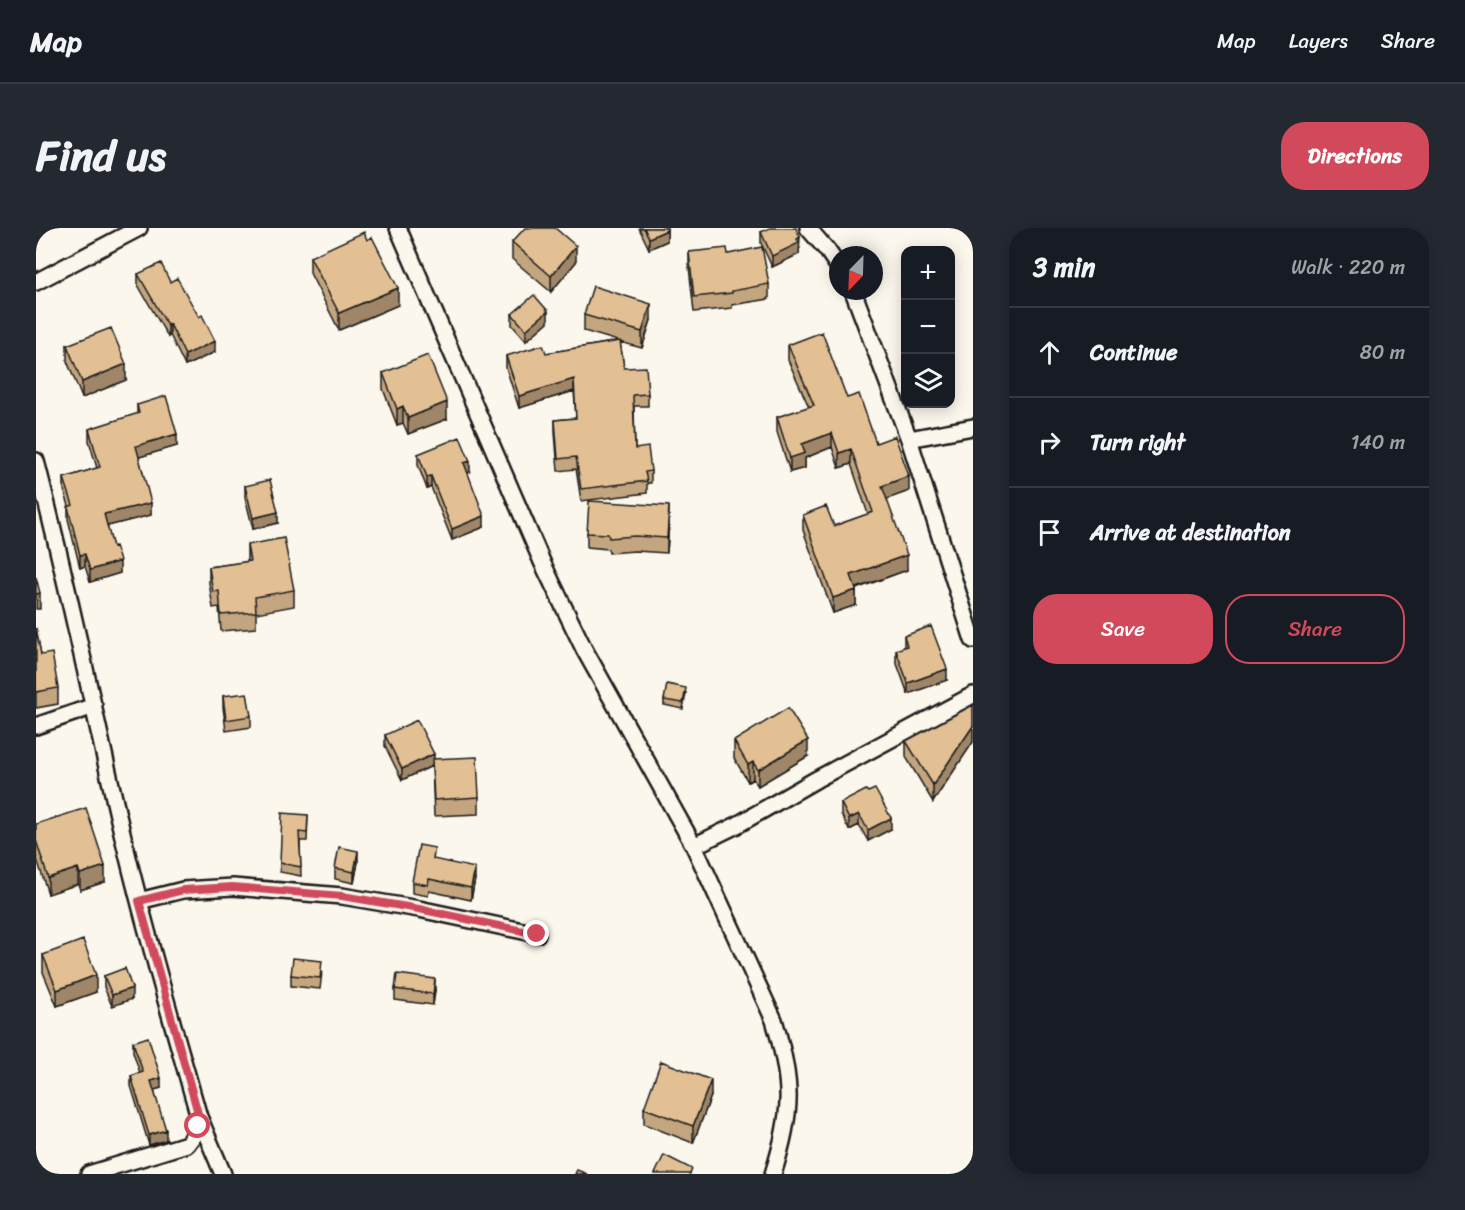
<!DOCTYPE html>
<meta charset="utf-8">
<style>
body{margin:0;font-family:Sriracha,sans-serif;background:#242831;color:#f1f3f6}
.controls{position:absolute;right:18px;top:18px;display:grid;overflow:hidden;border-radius:12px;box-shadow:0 3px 15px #0003}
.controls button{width:54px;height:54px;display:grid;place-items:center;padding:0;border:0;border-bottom:2px solid #363941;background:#171b24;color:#f1f3f6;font:30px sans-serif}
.compass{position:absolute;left:793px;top:18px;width:54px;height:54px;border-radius:50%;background:#171b24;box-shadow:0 3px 15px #0003;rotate:203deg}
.stop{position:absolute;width:18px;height:18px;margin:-14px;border:4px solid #d1495b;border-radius:50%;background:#fff}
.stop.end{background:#d1495b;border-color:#fff;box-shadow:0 2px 6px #0008}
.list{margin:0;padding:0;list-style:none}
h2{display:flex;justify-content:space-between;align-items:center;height:78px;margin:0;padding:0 24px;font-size:26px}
h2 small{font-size:20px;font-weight:400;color:#9ea1a6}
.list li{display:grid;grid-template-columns:39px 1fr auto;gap:18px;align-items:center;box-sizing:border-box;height:90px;padding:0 24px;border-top:2px solid #363941}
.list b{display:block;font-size:22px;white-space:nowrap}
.list em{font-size:20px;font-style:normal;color:#9ea1a6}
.actions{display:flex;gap:12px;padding:18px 24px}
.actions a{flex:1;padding:14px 0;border:2px solid #d1495b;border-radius:24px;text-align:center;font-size:21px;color:#d1495b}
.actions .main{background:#d1495b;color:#fff}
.icon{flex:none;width:33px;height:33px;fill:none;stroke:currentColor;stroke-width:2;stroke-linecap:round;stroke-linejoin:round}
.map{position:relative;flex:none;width:937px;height:946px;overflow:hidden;border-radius:24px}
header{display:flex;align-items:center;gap:36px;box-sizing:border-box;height:84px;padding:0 30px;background:#171b24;border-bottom:2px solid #363941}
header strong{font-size:28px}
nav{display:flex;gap:33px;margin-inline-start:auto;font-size:21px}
.intro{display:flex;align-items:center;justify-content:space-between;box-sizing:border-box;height:144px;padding:0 36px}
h1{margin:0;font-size:42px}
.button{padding:15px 27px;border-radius:24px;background:#d1495b;color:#fff;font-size:21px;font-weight:700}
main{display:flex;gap:36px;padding:0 36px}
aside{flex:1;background:#171b24;border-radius:24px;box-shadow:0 3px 15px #0003}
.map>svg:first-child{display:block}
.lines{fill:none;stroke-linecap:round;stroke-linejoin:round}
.minor-casing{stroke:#1c1c1c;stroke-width:20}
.minor{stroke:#fbf7ec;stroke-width:15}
.wall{fill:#c3a57f;stroke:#1c1c1c;stroke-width:1.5}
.shaded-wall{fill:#9f8668;stroke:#1c1c1c;stroke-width:1.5}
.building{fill:#e3c094;stroke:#1c1c1c;stroke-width:1.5}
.route{stroke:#d1495b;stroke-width:8}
</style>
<header>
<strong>Map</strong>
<nav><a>Map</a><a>Layers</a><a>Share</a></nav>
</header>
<div class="intro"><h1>Find us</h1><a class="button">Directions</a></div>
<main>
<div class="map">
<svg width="937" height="946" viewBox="0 0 937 946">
<rect width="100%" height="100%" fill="#fbf7ec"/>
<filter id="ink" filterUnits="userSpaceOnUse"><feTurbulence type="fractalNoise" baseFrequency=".0167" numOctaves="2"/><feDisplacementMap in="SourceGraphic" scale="12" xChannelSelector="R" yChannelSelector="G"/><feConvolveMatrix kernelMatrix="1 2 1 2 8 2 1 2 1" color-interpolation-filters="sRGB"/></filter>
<g filter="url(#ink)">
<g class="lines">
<g class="minor-casing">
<path id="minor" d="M362 0 507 336 548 421 658 618
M772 0 791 22 802 38
M0 54 103 0
M817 63 873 211 937 412
M873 211 937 199
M0 233C33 359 58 487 88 613 110 706 137 797 163 889L160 904 151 916 53 946
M0 498 58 478
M103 673 147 662 197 659 306 668 383 681 501 706
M163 889 187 946
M737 946C757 883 757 855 738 792L658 618 701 597 781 551 937 467"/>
</g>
<use href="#minor" class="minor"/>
</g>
<path class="wall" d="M603 0H631V13L613 21Z
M725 4 764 20 763 21V26L736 39 725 15Z
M476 14 540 34 515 64 476 31Z
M653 24 692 26 733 56V71L696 77V80L658 84 653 39Z
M274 29 362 77 303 102 274 45Z
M102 46 134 54 179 124 149 138 134 107 132 109 102 57Z
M476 86 512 94 490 113 476 97Z
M548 87 615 92 606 120 584 114 588 140 612 166V178H598L599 221 615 243V255H611V265L545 273 540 241 522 243 519 204V192L540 190 538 163 483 180 470 140V128L510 125 582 113 548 103Z
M31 117 90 152 46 170 31 133Z
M752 117 811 170 840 215 873 263 850 271 871 342 820 361V377L797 385 767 302V287L798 298 832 286 815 236 803 240 796 219 769 230V240L754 244 741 204V189L773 179 752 132Z
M347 145 411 191 372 206 367 195 361 197 347 161Z
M101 177 141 218 103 229 115 287 71 298 84 345 54 354 49 338 44 340 32 291V279L33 278 28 262V250L61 240 53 213V201L101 186Z
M382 226 434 244 431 245 448 299 416 312 395 259 391 261 382 237Z
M209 258 242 295 217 301 209 269Z
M633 293 631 325 599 323 573 325 572 321 551 319V305Z
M211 317 258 362V378L220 385V400L185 403 183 379 177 380 173 355V339L211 334Z
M0 400 5 427 22 460V476L0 480Z
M868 408 911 452 872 466 860 433V422L868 420Z
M650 465 647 481 628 477V472Z
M187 468 215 488V499L190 503 187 479Z
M937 477V514L897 574 870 529V513Z
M349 507 398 531 443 569V586L398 588 396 538 366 552 349 518Z
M698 513 772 528 722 558 717 551 712 554 698 530Z
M805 575 855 601 832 613 823 597 813 602 805 586Z
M272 587 271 613H264L265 648 244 644V635Z
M0 596 69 654 44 662 42 656 12 666 0 628Z
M399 632 439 651 435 672 393 663 392 668 376 665V654Z
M322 634 318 655 299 651V640Z
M7 727 60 764 21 778 7 744Z
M286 744 284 761 255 758V747Z
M68 748 96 771 76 778 68 759Z
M359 761 399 762 397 777 359 772Z
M97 814 125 860 118 862 130 912 113 917 95 858V848L104 845 97 824Z
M675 868 657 915 608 896V880Z"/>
<path class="shaded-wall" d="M631 2V13L613 21V10Z
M764 9 763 26 736 39V28Z
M540 18V34L515 64V48Z
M362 60V77L303 102V85Z
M615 76V92L606 120V104Z
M512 83V94L490 113V102Z
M134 96V107L132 109V98Z
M179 113V124L149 138V127Z
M90 136V152L46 170V154Z
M538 151V163L483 180V168Z
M411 174V191L372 206V190Z
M367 178V195L361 197V181Z
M796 205V219L769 230V240L754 244V230L766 216Z
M141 206V218L100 230V218Z
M815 221V236L803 240V225Z
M434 233V244L428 246V235Z
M395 248V259L391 261V249Z
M873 248V263L846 273V258Z
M115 275V287L68 299V286Z
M633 278V293L631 325V310Z
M242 284V295L217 301V290Z
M448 288V299L416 312V301Z
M49 326V338L44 340V327Z
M871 327V342L815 362V347Z
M84 333V345L54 354V342Z
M820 362V377L797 385V370Z
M4 365V381H0V366Z
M911 441V452L872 466V455Z
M937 498V514L897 574V557Z
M772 512V528L722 558V542Z
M398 526V537L366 552V541Z
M717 534V551L712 554V537Z
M823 586V597L813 602V591Z
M855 590V601L832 613V602Z
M322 623V634L318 655V644Z
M69 638V654L44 662V646Z
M42 640V656L12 666V650Z
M439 640V651L435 672V660Z
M60 747V764L21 778V762Z
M399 751V762L397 777V766Z
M96 760V771L76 778V767Z
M125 850V860L115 863V853Z
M675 852V868L657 915V898Z
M130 902V912L113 917V907Z"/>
<path class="building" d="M489 0H519L540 18 515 48 476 14Z
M608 0H631V2L613 10Z
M734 0H760L764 9 761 11 763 15 736 28 725 4Z
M328 4 331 12 336 9 362 60 303 85 274 29Z
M726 19 733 56 696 63V65L658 69 653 24 691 20 692 26Z
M125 35 134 54 141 50 163 89 166 87 179 113 149 127 134 96 132 98 102 46Z
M557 58 615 76 606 104 548 87Z
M498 67 512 83 490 102 476 86Z
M75 100 90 136 46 154 31 117Z
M786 104 811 170 823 166 840 215 859 208 873 248 846 258 871 327 815 347 820 362 797 370 767 287 790 278 798 298 837 284 815 221 803 225 796 205 766 216 769 225 754 230 741 189 778 177 752 117Z
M584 113 588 140 610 139 612 166 597 167 599 221 612 219 615 243 609 244 611 253 545 261 540 229 522 231 519 192 540 190 538 151 483 168 470 128 507 117 510 125Z
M392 127 411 174 372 190 367 178 361 181 347 145Z
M130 168 141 206 100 218 115 275 68 286 77 319 79 318 84 333 54 342 49 326 44 327 32 279 37 277 28 250 64 239 53 201 103 185 101 177Z
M424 209 434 233 428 235 448 288 416 301 395 248 391 249 382 226Z
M234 252 242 284 217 290 209 258Z
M553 273 633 278 631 310 599 308 573 310 572 306 551 305Z
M248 310 258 362 219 369 220 384 185 387 183 363 177 364 173 339 214 333 211 317Z
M0 349 4 365 0 366Z
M895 398 911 441 872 455 860 422 871 418 868 408Z
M0 400 5 427 16 425 22 460 0 464Z
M631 456 650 460 647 475 628 472Z
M211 465 215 488 190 492 187 468Z
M937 477V498L897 557 870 513Z
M752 480 772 512 722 542 717 534 712 537 698 513Z
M381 492 398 526 366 541 349 507Z
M441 529 443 569 398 572 396 531Z
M839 561 855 590 832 602 823 586 813 591 805 575 830 562 832 564Z
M50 580 69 638 44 646 42 640 12 650 0 612V596Z
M246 585 272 587 271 605 263 604 265 639 244 635Z
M383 617 399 620 397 631 439 640 435 660 393 651 392 657 376 654Z
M303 619 322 623 318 644 299 640Z
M47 712 60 747 21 762 7 727Z
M257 730 286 733 284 750 255 747Z
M89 740 96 760 76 767 68 748Z
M361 746 399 751 397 766 359 761Z
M112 809 125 850 115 853 130 902 113 907 95 848 107 844 97 814Z
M625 833 675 852 657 898 608 880Z
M628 927 656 941 654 946H619Z
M541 942 551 946H539Z"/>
</g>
<g class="lines" filter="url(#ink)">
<path class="route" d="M162 898 163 889 103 673 147 662 197 659 306 668 383 681 501 706"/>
</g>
</svg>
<div class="controls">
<button>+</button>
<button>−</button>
<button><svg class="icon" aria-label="layers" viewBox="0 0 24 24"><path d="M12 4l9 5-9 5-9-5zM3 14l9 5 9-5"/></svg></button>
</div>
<svg class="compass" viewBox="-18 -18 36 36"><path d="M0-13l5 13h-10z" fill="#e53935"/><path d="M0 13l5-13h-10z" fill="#9ea1a6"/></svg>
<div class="stop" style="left:162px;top:898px"></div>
<div class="stop end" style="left:501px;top:706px"></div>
</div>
<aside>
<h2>3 min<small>Walk · 220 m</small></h2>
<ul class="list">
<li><svg class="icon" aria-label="ahead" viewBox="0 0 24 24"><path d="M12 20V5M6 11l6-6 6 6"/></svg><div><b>Continue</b></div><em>80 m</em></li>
<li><svg class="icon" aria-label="right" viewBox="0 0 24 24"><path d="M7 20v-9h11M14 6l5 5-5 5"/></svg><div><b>Turn right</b></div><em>140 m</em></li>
<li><svg class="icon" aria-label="arrive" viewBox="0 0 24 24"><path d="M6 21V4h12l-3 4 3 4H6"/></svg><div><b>Arrive at destination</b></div></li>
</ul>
<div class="actions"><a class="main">Save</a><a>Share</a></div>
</aside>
</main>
